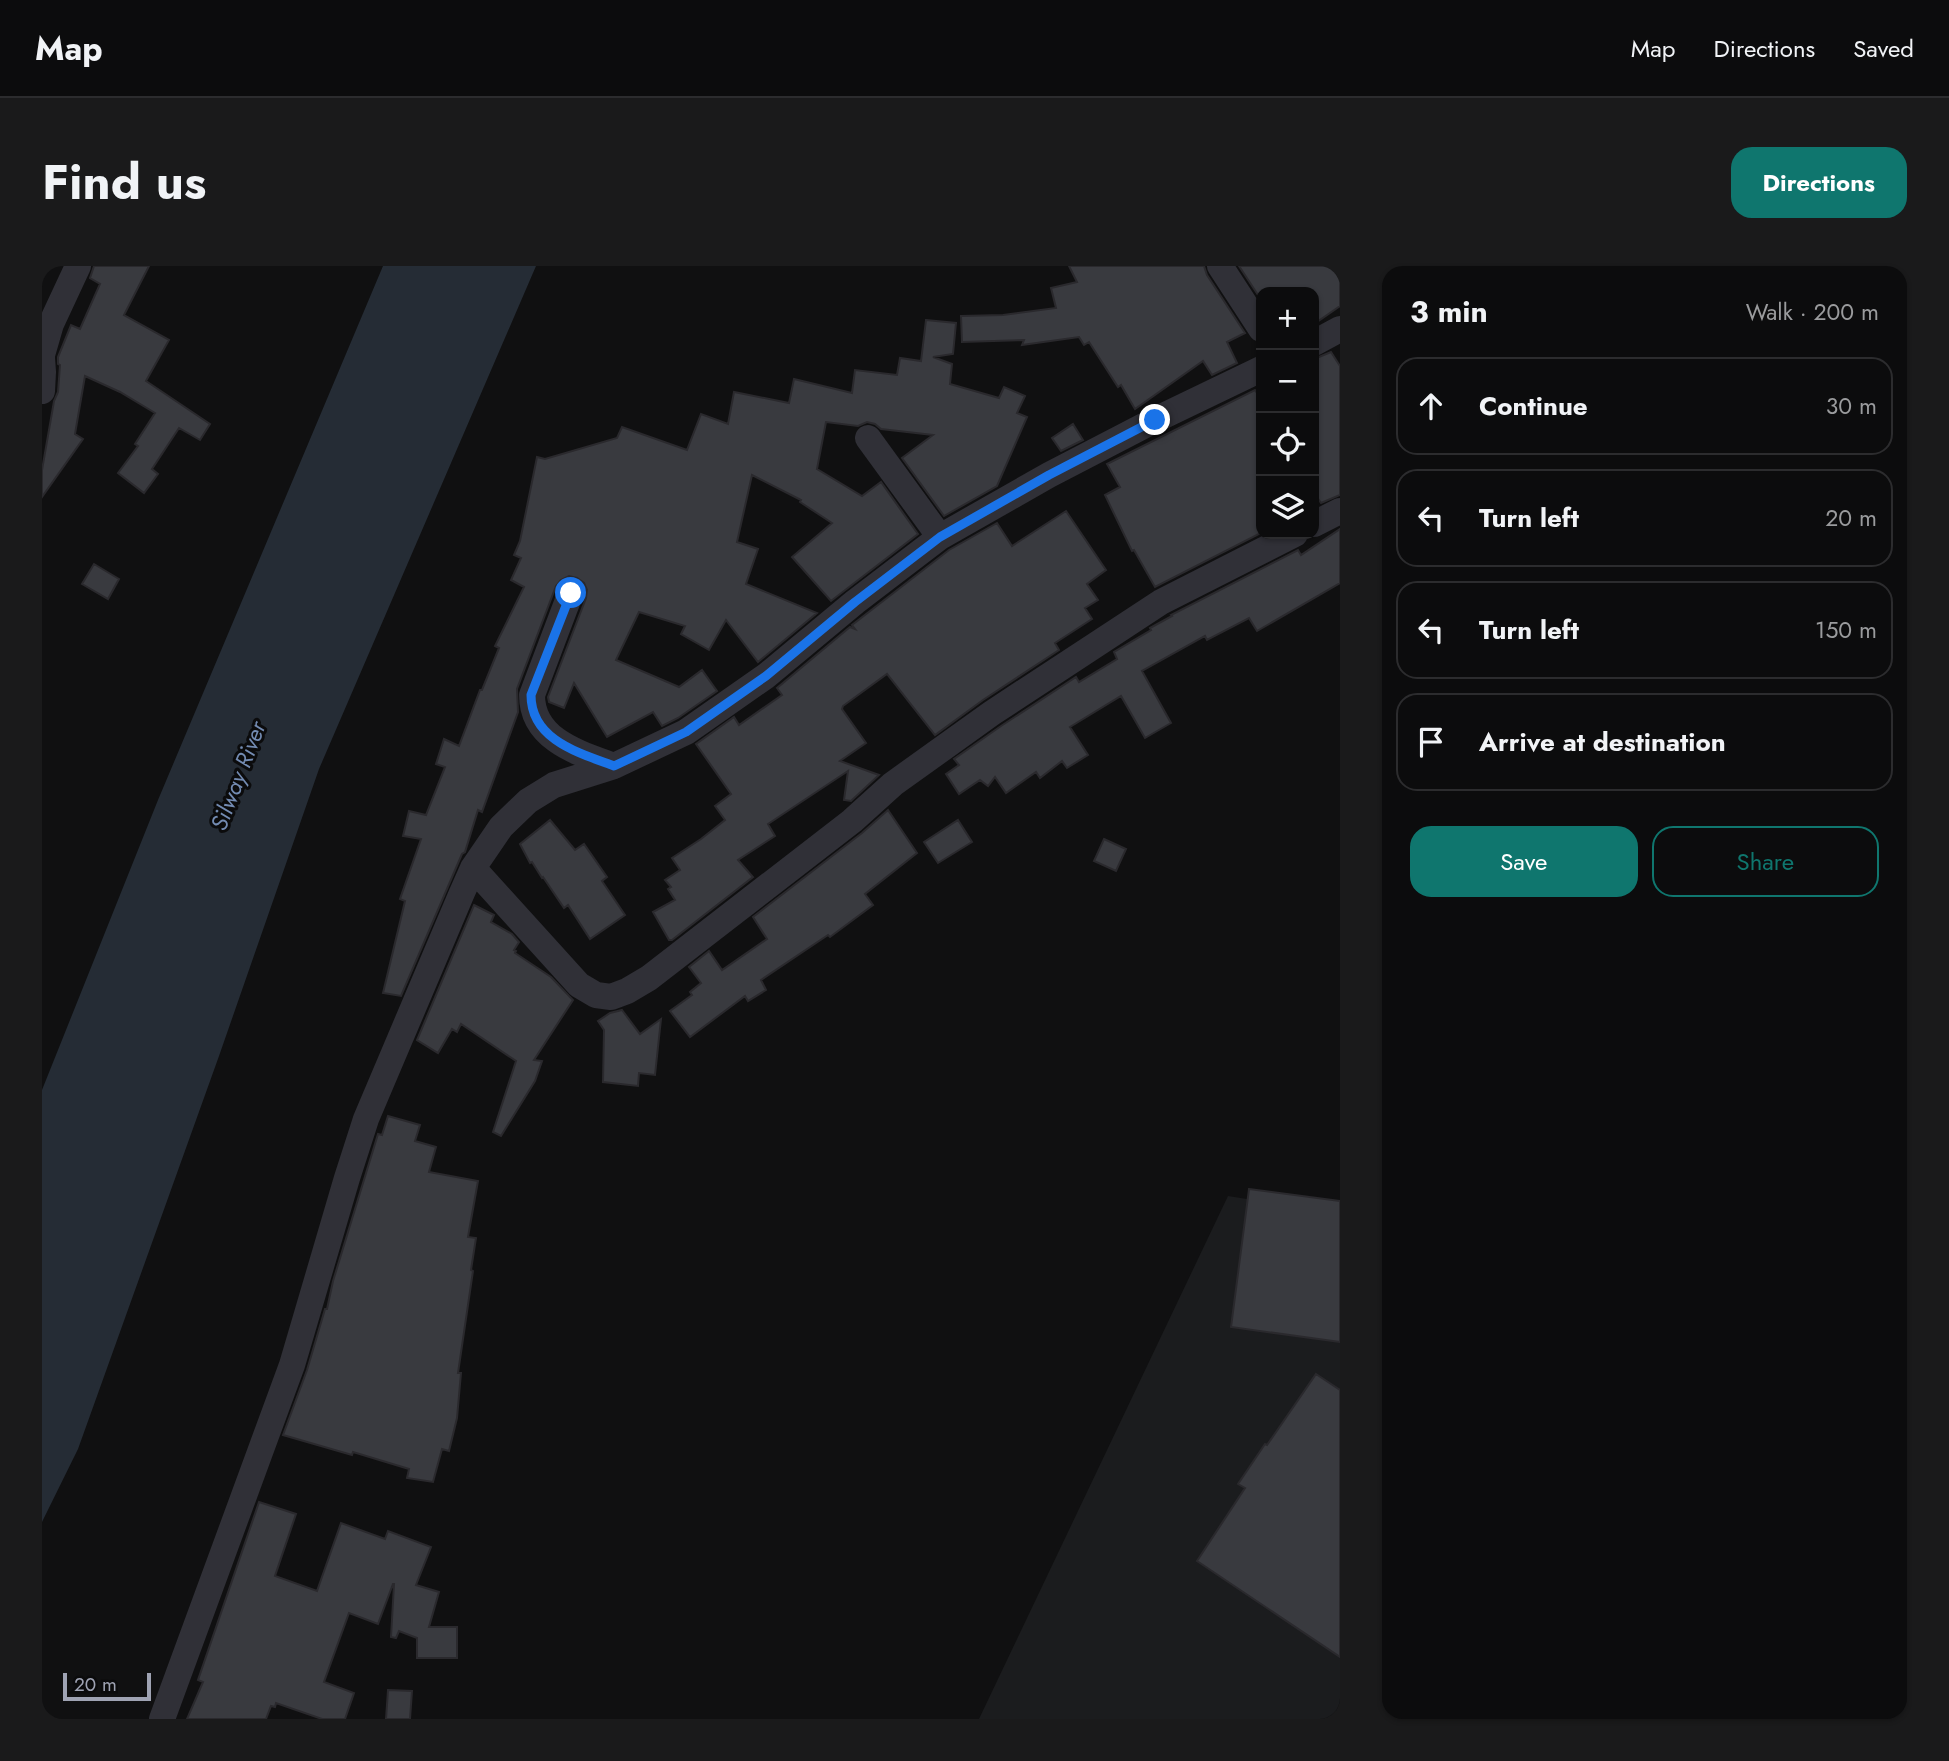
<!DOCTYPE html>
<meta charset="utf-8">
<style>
body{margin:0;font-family:Jost,sans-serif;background:#1a1a1b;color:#f1f3f6}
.controls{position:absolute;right:21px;top:21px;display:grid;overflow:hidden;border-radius:14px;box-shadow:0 2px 5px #0004}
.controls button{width:63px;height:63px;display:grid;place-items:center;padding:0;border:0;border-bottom:2px solid #2c2c2e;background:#0c0c0d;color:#f1f3f6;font:35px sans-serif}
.scale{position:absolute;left:21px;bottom:18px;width:88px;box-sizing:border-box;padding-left:7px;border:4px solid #9fa3b3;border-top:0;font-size:19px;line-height:24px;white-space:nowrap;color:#9fa3b3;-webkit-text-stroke:5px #0b0b0c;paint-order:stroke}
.stop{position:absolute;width:21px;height:21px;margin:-16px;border:5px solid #1a73e8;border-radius:50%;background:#fff}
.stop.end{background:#1a73e8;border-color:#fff;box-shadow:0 2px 7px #0008}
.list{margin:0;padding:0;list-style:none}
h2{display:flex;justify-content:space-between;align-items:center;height:91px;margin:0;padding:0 28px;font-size:30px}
h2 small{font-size:23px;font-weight:400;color:#9a9b9d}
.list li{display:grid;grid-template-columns:46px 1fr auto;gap:21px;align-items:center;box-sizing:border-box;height:98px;margin:0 14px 14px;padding:0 14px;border:2px solid #2c2c2e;border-radius:21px}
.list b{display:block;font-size:26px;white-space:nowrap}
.list em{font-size:23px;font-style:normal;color:#9a9b9d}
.actions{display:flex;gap:14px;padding:21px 28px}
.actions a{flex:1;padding:16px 0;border:2px solid #0f766e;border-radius:21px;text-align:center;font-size:24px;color:#0f766e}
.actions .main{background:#0f766e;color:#fff}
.icon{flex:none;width:38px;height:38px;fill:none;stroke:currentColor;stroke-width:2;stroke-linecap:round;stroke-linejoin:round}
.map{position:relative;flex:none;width:1298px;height:1453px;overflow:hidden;border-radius:21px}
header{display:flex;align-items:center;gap:42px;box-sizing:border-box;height:98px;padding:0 35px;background:#0c0c0d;border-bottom:2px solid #2c2c2e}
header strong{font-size:33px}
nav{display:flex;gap:38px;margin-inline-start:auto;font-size:24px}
.intro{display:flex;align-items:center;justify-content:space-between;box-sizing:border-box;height:168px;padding:0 42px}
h1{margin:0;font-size:49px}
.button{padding:18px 32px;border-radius:21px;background:#0f766e;color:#fff;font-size:24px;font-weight:700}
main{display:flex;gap:42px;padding:0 42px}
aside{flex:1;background:#0c0c0d;border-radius:21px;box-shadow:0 2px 5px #0004}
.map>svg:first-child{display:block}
.built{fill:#1b1c1e}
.water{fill:#252c35}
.building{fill:#393a3f;stroke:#2a292d;stroke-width:2}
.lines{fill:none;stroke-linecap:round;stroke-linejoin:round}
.service{stroke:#303037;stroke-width:14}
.minor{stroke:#303037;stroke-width:26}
.route{stroke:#1a73e8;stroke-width:9}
.labels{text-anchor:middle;stroke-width:6;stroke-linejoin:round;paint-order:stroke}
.water-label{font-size:23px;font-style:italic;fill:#738bb2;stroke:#0b0b0c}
</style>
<header>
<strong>Map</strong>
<nav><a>Map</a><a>Directions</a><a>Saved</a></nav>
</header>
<div class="intro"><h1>Find us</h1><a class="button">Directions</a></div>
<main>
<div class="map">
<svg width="1298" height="1453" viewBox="0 0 1298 1453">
<rect width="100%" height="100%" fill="#101011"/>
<path class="built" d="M1186 930 1298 948V1453H937Z"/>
<path class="water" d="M341 0H494L277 503 177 790 36 1183 0 1256V824L116 534Z"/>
<path class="building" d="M52 0H107L82 49 127 74 104 115 168 158 158 174 137 162 110 203 116 208 102 227 76 207 96 180 93 178 113 147 78 126 43 110 33 168 41 173 0 231V204L12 135 16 126 18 99 16 98V91L29 59 38 63 58 18 48 12Z
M1027 0H1162L1165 9 1203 67 1185 76 1195 97 1170 109 1161 95 1093 143 1079 119 1076 121 1047 76 1042 79 1037 71 980 79 982 74 920 76 919 50 961 49 1014 42 1009 22 1035 16Z
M1197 0H1298V40L1272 58V26H1219L1216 29Z
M884 54 914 57 911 88 891 91 910 98 908 118 957 132 962 121 983 130 975 147 985 151 955 220 902 250 860 192 891 169 839 163 833 158 825 156 816 160 784 156 775 203 820 230 839 216 876 268 789 335 750 291 790 257 758 236 759 234 710 209 695 276 716 283 704 318 775 347 716 396 684 354 667 384 639 368 643 360 597 346 574 394 637 421 660 404 675 425 636 452 620 460 611 446 565 471 532 417 522 442 507 436 506 431 544 332 545 324 542 317 535 312 527 310 519 314 514 320 475 423 476 446 440 546 436 544 423 586 420 588 359 730 341 727 363 635 358 633 379 573 361 570 367 545 384 549 403 501 394 498 402 473 417 480 438 424H440L457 382 453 380 482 321 469 314 479 292 472 289 478 275 495 191 503 193 575 172 580 161 645 184 659 148 686 158 692 126 747 137 752 113 810 127 813 104 855 109 858 92 879 95Z
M1289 86 1298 100V229L1279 237 1272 227V93Z
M1213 124 1219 133V267L1113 321 1092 284 1090 285 1063 229 1078 221 1065 198Z
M1031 158 1041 174 1019 185 1010 172Z
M1024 245 1064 304 1045 318 1056 334 1043 342 1050 353 1013 377 1017 384 941 434 893 469 845 408 801 440 800 443 824 477 798 495 837 509 809 535 802 534 806 505 726 558 733 570 696 594 711 611 630 674H627L611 646 633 634 626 623 629 621 623 614 638 604 630 592 659 573 683 554 673 540 689 528 654 478 692 451 697 459 740 429 735 422 808 361 813 363 810 359 907 284 955 257 970 280Z
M1298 263V317L1215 365 1207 352 1165 374 1163 370 1100 405 1129 457 1103 472 1079 430 1028 461 1046 489 1025 502 1020 495 998 512 994 506 964 527 953 511 946 520 938 514 917 528 904 508 917 499 912 493 959 460 1034 411 1037 416 1075 393 1072 386 1109 364 1108 362 1130 350 1129 349 1256 284 1259 289Z
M52 298 77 313 66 333 40 318Z
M846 544 875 587 823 628 831 639 788 671 786 669 719 714 724 724 706 735 703 730 648 771 628 745 650 729 648 726 659 717 647 701 667 685 680 704 725 673 711 651 820 567Z
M508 554 533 584 542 578 565 611 560 615 583 649 548 673 526 639 522 642 501 611 500 612 490 596 488 597 478 578Z
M916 554 930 576 896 597 882 576Z
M1062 573 1084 583 1074 605 1052 595Z
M432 639 452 649 449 656 470 668 477 676 472 684 474 685 473 687 509 711 531 734 492 794 500 795 493 815 459 870 451 866 474 795 419 758 415 766 410 763 396 787 375 774Z
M580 744 598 768 619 753 613 809 597 807 596 820 561 816 562 764 556 755 568 747Z
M346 850 378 859 373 875 394 881 387 906 436 915 426 971 434 972 429 1004 431 1005 416 1107H419L415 1152 407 1185 400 1183 391 1216 365 1212 367 1203 311 1186 310 1189 241 1169 265 1104 283 1043H285L291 1015 336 868 340 869Z
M1207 923 1298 935V1076L1189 1061Z
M1274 1108 1298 1124V1391L1155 1295 1203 1222 1196 1218 1223 1178 1225 1179Z
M217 1236 254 1248 233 1310 275 1325 299 1257 343 1273 346 1265 389 1281 374 1319 397 1326 387 1361H415V1392H375V1372L357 1365 354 1372 349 1371 352 1318H351L336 1358 307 1347 282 1416 312 1427 303 1453H280L234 1437 233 1441 229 1440 224 1453H145L161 1416 156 1414Z
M346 1424 370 1425 368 1453H344Z"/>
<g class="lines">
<path class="service" d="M1296 1453 1298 1451"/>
<path class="minor" d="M1178 0 1219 63
M1272 77 1298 63
M0 89 9 58 36 0
M0 92 1 106 0 125
M826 172 898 271
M1272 258 1298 245
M529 326 490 429C490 474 537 487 572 500
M431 602 537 719 554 729 569 731 585 725 607 712 810 555 851 518 950 447 1119 336 1253 268
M120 1453 250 1099 305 912 324 853 419 629 431 602 459 561 486 535 512 519 572 500 644 466 724 410 813 336 898 271 1007 209 1113 154 1219 103"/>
</g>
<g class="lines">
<path class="route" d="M529 327 489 429C489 474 537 487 572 500L644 466 724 410 813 336 898 271 1007 209 1113 154"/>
</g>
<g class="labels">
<g class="water-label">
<text transform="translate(196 510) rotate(-69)" y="8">Silway River</text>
</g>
</g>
</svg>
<div class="controls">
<button>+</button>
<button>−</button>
<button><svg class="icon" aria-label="locate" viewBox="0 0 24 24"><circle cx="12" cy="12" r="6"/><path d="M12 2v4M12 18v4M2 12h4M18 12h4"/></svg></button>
<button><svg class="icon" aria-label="layers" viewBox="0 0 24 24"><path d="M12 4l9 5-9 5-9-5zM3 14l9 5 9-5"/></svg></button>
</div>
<div class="scale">20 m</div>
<div class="stop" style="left:529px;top:327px"></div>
<div class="stop end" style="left:1113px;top:154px"></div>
</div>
<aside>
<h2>3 min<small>Walk · 200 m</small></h2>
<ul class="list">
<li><svg class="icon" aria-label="ahead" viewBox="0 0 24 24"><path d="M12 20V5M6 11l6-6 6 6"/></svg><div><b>Continue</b></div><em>30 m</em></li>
<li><svg class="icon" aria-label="left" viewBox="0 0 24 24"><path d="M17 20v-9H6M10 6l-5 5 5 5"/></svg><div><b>Turn left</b></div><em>20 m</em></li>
<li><svg class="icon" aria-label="left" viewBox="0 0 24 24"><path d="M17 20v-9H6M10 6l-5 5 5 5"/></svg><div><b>Turn left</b></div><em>150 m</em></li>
<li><svg class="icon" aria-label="arrive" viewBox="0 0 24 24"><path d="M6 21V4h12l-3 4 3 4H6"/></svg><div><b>Arrive at destination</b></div></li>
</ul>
<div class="actions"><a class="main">Save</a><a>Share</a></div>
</aside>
</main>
